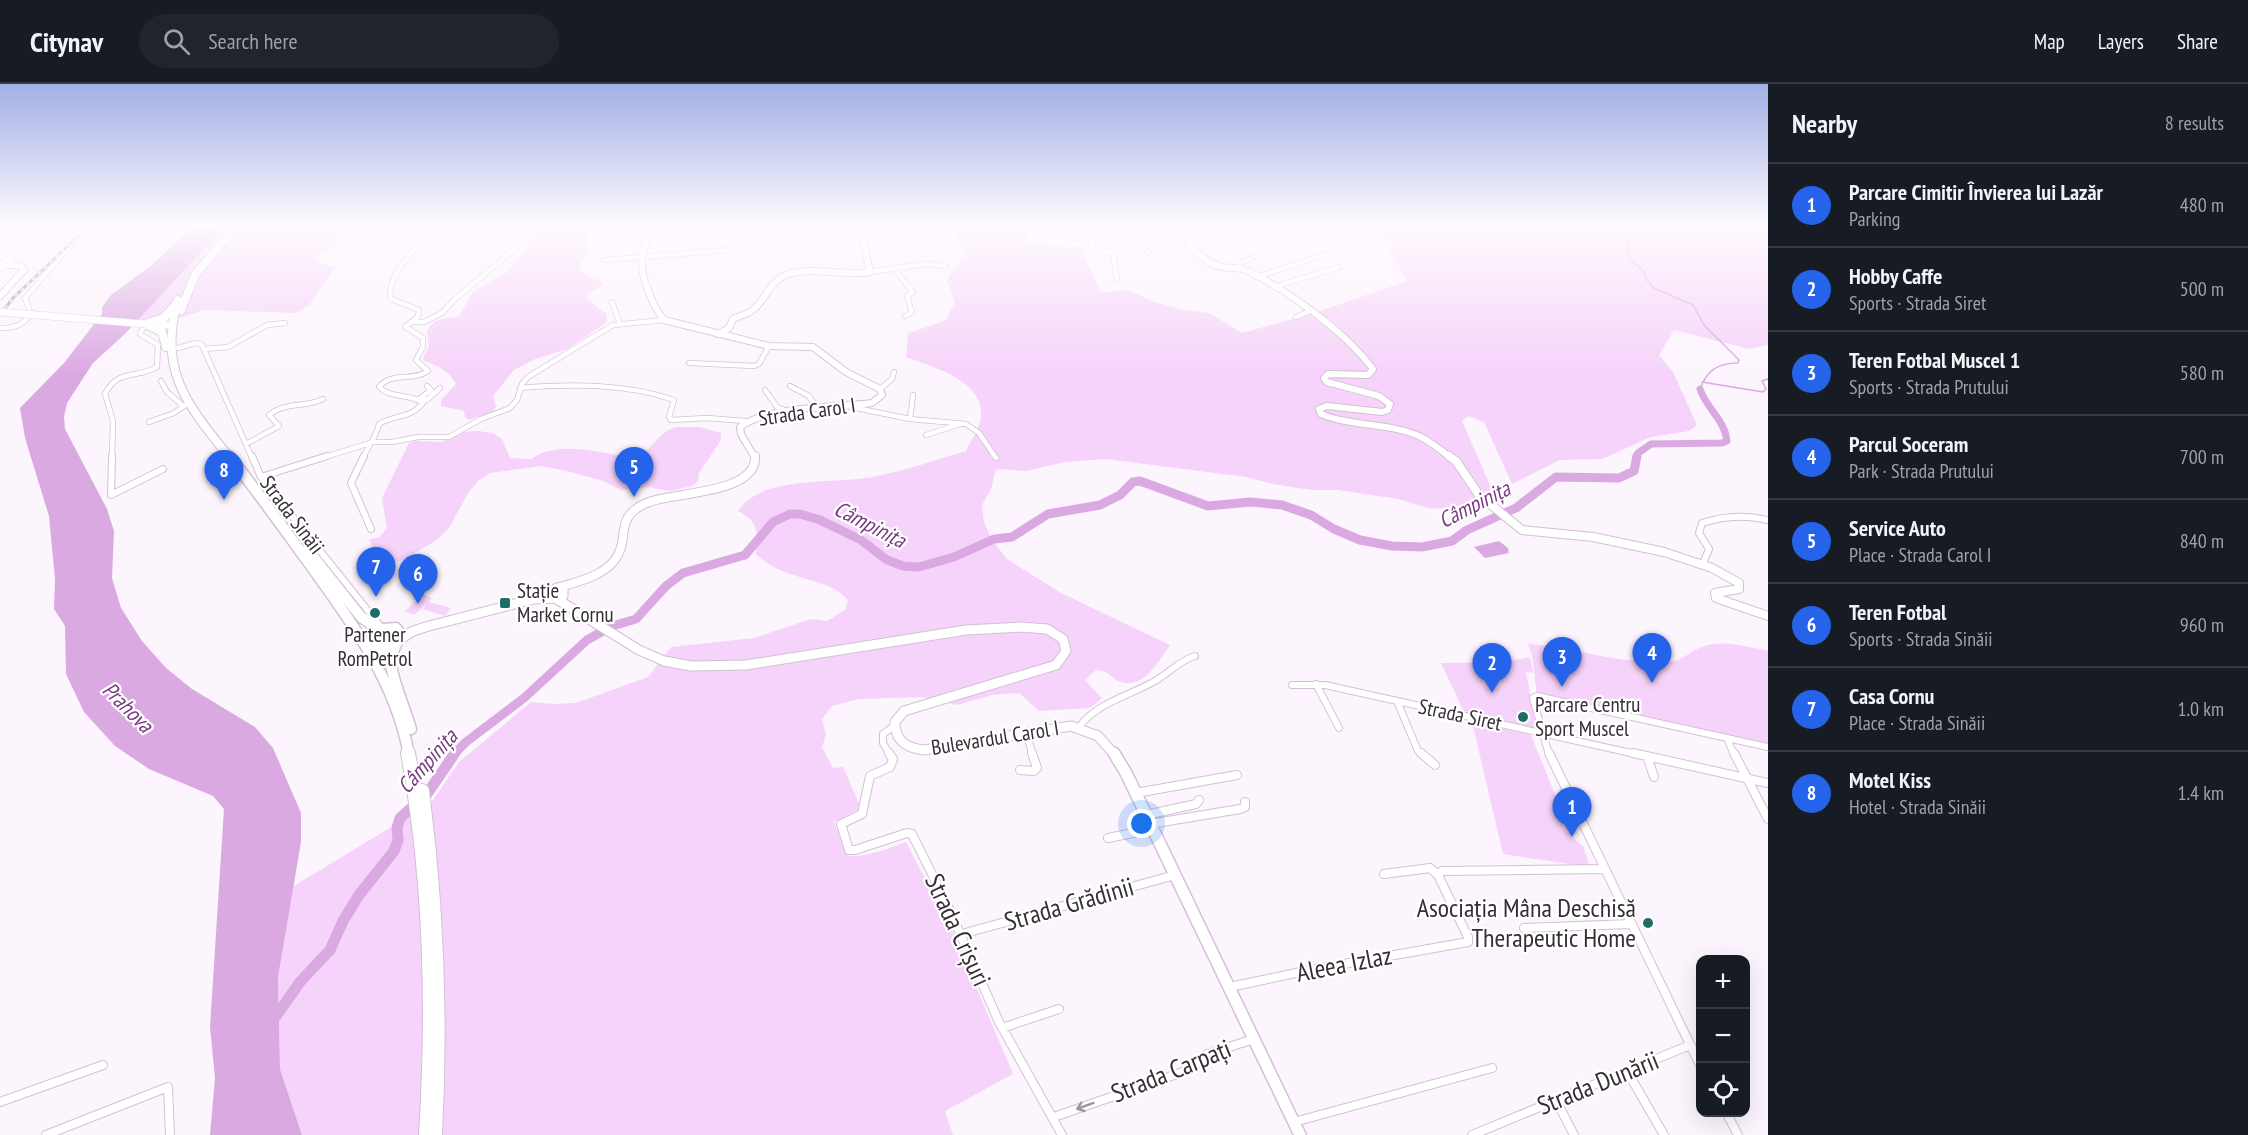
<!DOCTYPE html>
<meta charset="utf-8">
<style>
body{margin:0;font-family:"PT Sans Narrow",sans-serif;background:#20242c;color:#f1f3f6}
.controls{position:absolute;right:18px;bottom:18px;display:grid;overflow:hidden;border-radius:12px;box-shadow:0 6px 24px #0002}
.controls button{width:54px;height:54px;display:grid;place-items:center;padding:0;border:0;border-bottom:2px solid #363941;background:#171b24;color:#f1f3f6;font:30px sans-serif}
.you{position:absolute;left:1142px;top:740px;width:21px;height:21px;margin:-15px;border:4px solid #fff;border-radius:50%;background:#1a73e8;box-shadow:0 0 0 9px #1a73e833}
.badge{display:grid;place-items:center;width:39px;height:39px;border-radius:50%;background:#2563eb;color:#fff;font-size:20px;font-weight:700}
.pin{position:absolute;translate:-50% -50px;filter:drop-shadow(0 2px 3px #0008)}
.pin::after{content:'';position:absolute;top:32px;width:21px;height:18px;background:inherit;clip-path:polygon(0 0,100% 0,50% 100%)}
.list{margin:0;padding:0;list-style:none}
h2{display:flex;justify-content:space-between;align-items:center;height:78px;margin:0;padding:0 24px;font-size:26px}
h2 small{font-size:20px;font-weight:400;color:#9ea1a6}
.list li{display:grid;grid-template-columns:39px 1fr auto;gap:18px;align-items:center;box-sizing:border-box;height:84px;padding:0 24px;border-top:2px solid #363941}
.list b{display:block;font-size:22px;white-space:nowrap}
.list p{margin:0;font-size:20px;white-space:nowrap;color:#9ea1a6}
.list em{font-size:20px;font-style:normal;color:#9ea1a6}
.icon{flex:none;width:33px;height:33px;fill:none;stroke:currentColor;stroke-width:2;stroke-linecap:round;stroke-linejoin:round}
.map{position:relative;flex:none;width:1768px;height:1051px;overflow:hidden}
header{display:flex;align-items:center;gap:36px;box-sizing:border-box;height:84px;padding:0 30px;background:#171b24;border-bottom:2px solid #363941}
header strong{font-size:28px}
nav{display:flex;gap:33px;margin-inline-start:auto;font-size:21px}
.search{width:420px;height:54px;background:#20242c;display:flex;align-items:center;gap:15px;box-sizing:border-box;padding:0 21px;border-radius:33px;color:#9ea1a6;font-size:22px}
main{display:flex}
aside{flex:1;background:#171b24}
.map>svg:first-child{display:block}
.green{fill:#f6d3fa}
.water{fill:#dba9e2}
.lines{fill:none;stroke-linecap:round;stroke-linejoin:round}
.stream{stroke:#dba9e2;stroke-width:1.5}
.river-far2{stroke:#dba9e2;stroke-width:7}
.river-far1{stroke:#dba9e2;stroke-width:9}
.river{stroke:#dba9e2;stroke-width:11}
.street-far2-casing{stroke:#d3c0d5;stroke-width:6}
.street-far1-casing{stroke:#d3c0d5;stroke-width:8}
.street-casing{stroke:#d3c0d5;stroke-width:10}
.secondary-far1-casing{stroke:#d3c0d5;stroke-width:8}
.secondary-casing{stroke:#d3c0d5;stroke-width:10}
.primary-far2-casing{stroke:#d3c0d5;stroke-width:8}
.primary-far1-casing{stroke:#d3c0d5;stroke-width:11}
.primary-casing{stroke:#d3c0d5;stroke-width:14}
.highway-far2-casing{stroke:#d3c0d5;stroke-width:10}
.highway-far1-casing{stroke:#d3c0d5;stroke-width:13}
.highway-casing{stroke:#d3c0d5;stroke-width:16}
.street-far2{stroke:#fff;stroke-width:4.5}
.street-far1{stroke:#fff;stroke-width:6}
.street{stroke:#fff;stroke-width:8}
.secondary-far1{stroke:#fff;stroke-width:6}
.secondary{stroke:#fff;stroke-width:8}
.primary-far2{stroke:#fff;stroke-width:7}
.primary-far1{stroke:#fff;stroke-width:9}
.primary{stroke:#fff;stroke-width:11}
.highway-far2{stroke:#fff;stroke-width:8}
.highway-far1{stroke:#fff;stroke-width:10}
.highway{stroke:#fff;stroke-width:14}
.rail-casing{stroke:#9e979f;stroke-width:3}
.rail{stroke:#fff;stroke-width:1.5;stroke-dasharray:4;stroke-linecap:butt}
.primary-bridge-casing{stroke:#d3c0d5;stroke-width:8;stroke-linecap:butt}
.primary-bridge{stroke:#fff;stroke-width:7}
.oneway{stroke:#9a969a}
.poi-dot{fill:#206b66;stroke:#fff;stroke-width:2}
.labels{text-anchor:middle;stroke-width:4.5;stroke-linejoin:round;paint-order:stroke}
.street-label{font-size:21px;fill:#362e36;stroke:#fff}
.poi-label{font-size:21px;fill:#362e36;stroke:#fff;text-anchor:start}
.water-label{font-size:22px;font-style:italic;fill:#773b80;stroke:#fff}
.near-street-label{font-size:26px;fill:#362e36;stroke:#fff}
.near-poi-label{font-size:26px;fill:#362e36;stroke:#fff;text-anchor:end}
</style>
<header>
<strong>Citynav</strong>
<div class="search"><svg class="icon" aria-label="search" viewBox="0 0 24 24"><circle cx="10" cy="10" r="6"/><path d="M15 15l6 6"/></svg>Search here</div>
<nav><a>Map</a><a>Layers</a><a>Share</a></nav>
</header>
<main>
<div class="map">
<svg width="1768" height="1051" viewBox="0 0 1768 1051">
<rect width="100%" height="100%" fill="#fcf5fd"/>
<path class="green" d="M225 142H337L336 160 317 170V177L334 184 310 220 297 229 204 226 181 234 137 236Z
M536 142H594L586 157 589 168 580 180 579 185 591 194 601 197 602 201 589 209 587 214 607 231 606 239 567 265 535 275 514 286 493 312 496 322 493 328 469 336 465 333 464 327 441 322V316L456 300C449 286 438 282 424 277L423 274 429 262 427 248C433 232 446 236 459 232L473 208 506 189 513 181 534 154Z
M952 142H1030L1029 160 1080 163 1101 208 1129 206 1152 217 1183 226 1209 229 1242 249 1317 228 1407 197 1389 165 1393 160 1376 142H1768V261L1749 265 1674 246 1659 271 1673 288 1697 341 1689 347 1651 353 1602 375 1560 376 1512 400 1484 338 1468 332 1462 337 1493 408 1453 425 1428 424 1398 415 1338 406H1311L1273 400 1246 393 1106 375 1065 378 1026 387 996 385 991 405 982 421 984 438 992 456 1007 475 1061 509 1170 561C1160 575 1144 606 1121 598 1110 594 1111 587 1096 586L1085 596 1102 614 1090 624 1039 627 1019 609 992 611 957 621 922 613 859 615 832 622 822 635 826 651 822 663 833 684 843 683 861 724 834 738 848 772C868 773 887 765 906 758L953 848 1013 990 945 1027 953 1051H302L280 985 278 893 292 803 431 719 459 678 531 618 553 620 576 619 648 593 671 563 754 554 811 535 827 537 845 526 848 517C833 493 782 498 756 470 757 447 760 439 738 427 761 390 838 401 877 392 907 386 936 376 966 367 970 358 977 348 980 338 990 298 933 283 906 273L908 249 945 237 955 218 947 196 964 170Z
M676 343H700L721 349V356L699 389 698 397 692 402 670 407 649 403 621 406 603 397 567 387 541 382 490 389 478 397 468 409 449 444 437 456 401 477 381 481 369 456 379 453 387 444 382 414 409 359 415 357 442 358 461 348 478 347 493 349 502 355 510 374 531 375C559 355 603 370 635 374 653 368 655 349 676 343Z
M423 510 432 514 429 518 451 524 445 532 423 525 427 519 414 531 405 527Z
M1528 560C1570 563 1610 577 1652 578 1659 578 1669 579 1675 577 1685 574 1694 565 1704 562 1723 555 1749 564 1768 566V662L1537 612 1532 572Z
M1530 573 1533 589 1526 588 1537 645 1464 628 1441 579 1504 578Z
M1472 638 1531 651 1572 753 1583 762 1590 783 1503 770Z"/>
<path class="water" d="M193 142H225L126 249 93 279 67 319 64 333 65 345 107 425 114 447 112 494 121 524 142 557 166 584 192 605 255 643 273 664 301 729V758L278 893 280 985 302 1051H210L215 994 210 943 224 725 213 712 149 685 115 662 84 628 66 590 65 542 54 525 55 495 49 432 25 354 20 324 64 279 102 230V223L111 211 152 181Z
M1499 457 1508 464 1509 469 1485 474 1474 463Z"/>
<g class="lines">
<path class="stream" d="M1615 142 1630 159 1627 169 1631 177 1644 187 1646 195 1654 204 1693 221 1704 241 1739 276 1738 279C1718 279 1707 286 1700 305
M1702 298 1763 308 1766 305 1762 297 1768 295"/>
<path class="river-far2" d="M1637 374 1638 369 1651 360 1722 359 1727 357C1725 336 1706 324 1700 305"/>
<path class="river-far1" d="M453 671 466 658 524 614 587 556 612 542 636 535 666 502 683 489 745 471 773 438 790 430H800L820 436 861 456 887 476 903 482 919 483 954 473 994 455 1012 453 1048 430 1100 421 1120 411 1133 398 1140 397 1208 422 1250 418 1282 421 1311 431 1334 445 1360 456 1392 462 1422 463 1452 457 1467 446 1516 424 1556 393 1619 394 1634 387 1637 372"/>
<path class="river" d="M274 935 300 898 330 866 343 837 359 811 394 767 398 756 397 744 400 734 427 710 455 669"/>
<g class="street-far2-casing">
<path id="street-far2" d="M390 142 433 146
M1110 142 1094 152 1091 159 1093 164 1113 170 1117 196
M1194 148 1201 142
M1061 153 1093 154
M1148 168 1156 153 1189 160
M604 176 729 166
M1239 184 1240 179 1254 173
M894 185 913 208 907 212 912 228 905 232
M870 188 925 180 945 182
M1257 193 1326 170
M1274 203 1339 183
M612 218 620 240
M1296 233 1310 227
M411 238H424L442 229 455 215 527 155 533 142
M0 244C13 244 23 242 31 230L25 214 66 166 93 142
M178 264 196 259 202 261 252 374
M204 265 228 263 267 241 285 239
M689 279 754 282 759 280 769 262
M161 297 167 308 182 321
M790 302 809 312 817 325
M520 304C571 300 625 299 674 316L669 333 671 336 707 334 745 337
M880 305 892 295 894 288
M765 306 777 323 787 327
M419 315 431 306 427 302
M422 317 428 315 440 304
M846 322 910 335 966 340 979 349 996 374
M910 335 913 311
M149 338 174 329 190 318
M926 351 960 340
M372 358H392L418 353H449L481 335 510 324 517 316 522 300 528 293 613 241 664 236
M246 360 279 342 269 331C286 317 306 324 323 315
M112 374 113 337 105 310C118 284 137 295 157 283L158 261 140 250 145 240
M322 374 370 359
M363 374C369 361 376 353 379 340 396 330 410 335 423 319 409 309 391 315 379 303 392 287 412 298 428 287L416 276 423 263V254L405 243 418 233 419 226 391 215C384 191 422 159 437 142"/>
</g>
<g class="street-far1-casing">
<path id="street-far1" d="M112 372 111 411 163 385
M252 372 261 393 381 543
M364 372 351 399 371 445
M261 393 327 372
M1703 480 1709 465 1699 449 1702 439C1723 432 1747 431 1768 436
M1316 600 1339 644
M1292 601H1325L1640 671
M1397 617 1418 667 1422 671
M1079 643C1098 618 1129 612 1155 597 1169 589 1180 576 1195 572
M1026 649 1033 671
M1727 654 1734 671
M890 671 883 659V650L894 642
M1549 671 1533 614 1537 612 1768 663"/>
</g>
<g class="street-casing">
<path id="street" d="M889 669 893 675 890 683 870 692 862 730 841 740 849 766H855L907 749 912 750 947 820 999 938 1062 1051
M1421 669 1435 681
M1549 669 1700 981
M1633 669 1768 699
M1734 669 1768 735
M1647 672 1654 693
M1020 686 1034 687 1037 684 1032 669
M1136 709 1237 691
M1146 731 1196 720 1199 716
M1150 740 1240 725 1245 723V718
M1108 754 1153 745
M1438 791 1442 787 1604 785
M1524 844 1630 840
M962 850 1175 791
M1230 903 1310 886 1468 858V853L1438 791 1430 784 1384 790
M1002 944 1059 925
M1627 987 1664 1051
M1556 1016 1574 1051
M0 1018 103 981
M1726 1028 1738 1051
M1054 1033 1191 985 1207 970 1254 955
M1294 1038 1492 984
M46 1051 168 1003 170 1051
M1472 1051 1690 961"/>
</g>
<g class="secondary-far1-casing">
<path id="secondary-far1" d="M651 142C651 152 645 159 643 169 638 188 652 221 664 236L769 262 813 263 846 288 880 305 882 311 872 319C834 324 771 321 740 343L741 350 755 374
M1180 142 1194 147 1189 160C1198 170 1209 181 1223 183 1231 185 1238 183 1246 186 1289 207 1344 247 1373 285L1368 291 1328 290 1324 294 1327 298 1379 312 1390 320 1388 326 1382 328 1327 322 1319 325 1321 330C1352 343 1389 338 1421 353 1431 358 1442 367 1451 374
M0 212 24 186 20 182 4 180
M718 250 729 244 733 235C740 232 748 230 754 225 766 215 770 197 786 191 811 181 843 193 870 188L860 142"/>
</g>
<g class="secondary-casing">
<path id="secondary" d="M1449 372 1456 377 1479 411 1522 446 1593 453 1664 468 1712 484 1739 499V505L1715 509 1716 514 1768 532
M557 504C576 498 601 493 614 477 632 455 611 433 649 418 674 408 758 410 755 372"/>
</g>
<g class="primary-far2-casing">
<path id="primary-far2" d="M0 183 50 142
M147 240 160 242 172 240"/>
</g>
<g class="primary-far1-casing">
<path id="primary-far1" d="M534 515 555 514 639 566 664 577 691 582 746 581 966 546 1021 543 1047 545 1063 555 1066 567 1056 581 904 627 895 638C895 657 906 664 924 666L1071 642 1098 652 1115 671
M399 556 413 547 429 542 534 515 557 504 563 505V512L555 514"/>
</g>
<g class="primary-casing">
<path id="primary" d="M1114 669 1126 689 1300 1051"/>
</g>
<g class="highway-far2-casing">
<path id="highway-far2" d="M178 216C157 286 188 322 230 374
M181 226 195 191 236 142
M145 240 164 234 174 222
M145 240 162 248 166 263"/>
</g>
<g class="highway-far1-casing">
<path id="highway-far1" d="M229 372C255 404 279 438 303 471 348 533 395 594 409 671
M308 466 361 533 380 546
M373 554 383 545 396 544 400 549C398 560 390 568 391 580 393 598 406 627 411 645
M375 563 383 565 394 561"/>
</g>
<g class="highway-casing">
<path id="highway" d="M408 669C431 795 434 924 426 1051
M422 707C437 822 441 936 435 1051"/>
</g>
<use href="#street-far2" class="street-far2"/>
<use href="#street-far1" class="street-far1"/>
<use href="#street" class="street"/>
<use href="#secondary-far1" class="secondary-far1"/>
<use href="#secondary" class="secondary"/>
<use href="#primary-far2" class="primary-far2"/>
<use href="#primary-far1" class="primary-far1"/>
<use href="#primary" class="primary"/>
<use href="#highway-far2" class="highway-far2"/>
<use href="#highway-far1" class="highway-far1"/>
<use href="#highway" class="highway"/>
<g class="rail-casing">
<path id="rail" d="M0 231 13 214 89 142"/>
</g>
<use href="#rail" class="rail"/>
<g class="primary-bridge-casing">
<path id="primary-bridge" d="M0 228 145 240"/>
</g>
<use href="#primary-bridge" class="primary-bridge"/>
</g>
<defs><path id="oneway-shaft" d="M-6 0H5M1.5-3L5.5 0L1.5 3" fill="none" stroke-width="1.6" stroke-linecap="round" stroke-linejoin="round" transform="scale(1.5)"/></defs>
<use class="oneway" href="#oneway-shaft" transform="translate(1085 1022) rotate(160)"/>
<linearGradient id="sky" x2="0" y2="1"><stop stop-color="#a3b0e6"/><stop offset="0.49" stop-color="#fefafe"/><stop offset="1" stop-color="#fefafe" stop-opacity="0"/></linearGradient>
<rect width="1768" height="289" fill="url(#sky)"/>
<g class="poi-dot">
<rect x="499" y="513" width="12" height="12" rx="3"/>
<circle cx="375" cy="529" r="6"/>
<circle cx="1523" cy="633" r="6"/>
<circle cx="1648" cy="839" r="6"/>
</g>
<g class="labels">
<g class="street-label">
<text transform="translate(807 328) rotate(-8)" y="7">Strada Carol I</text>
<text transform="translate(292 431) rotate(53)" y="7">Strada Sinăii</text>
<text transform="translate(1460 631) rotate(12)" y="7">Strada Siret</text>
<text transform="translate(995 654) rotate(-9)" y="7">Bulevardul Carol I</text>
</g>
<g class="poi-label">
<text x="517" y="514">Stație<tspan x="517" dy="24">Market Cornu</tspan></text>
<text x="375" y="558" text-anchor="middle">Partener<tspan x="375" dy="24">RomPetrol</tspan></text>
<text x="1535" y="628">Parcare Centru<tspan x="1535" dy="24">Sport Muscel</tspan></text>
</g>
<g class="water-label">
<text transform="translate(1474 420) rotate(-27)" y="8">Câmpinița</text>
<text transform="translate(870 440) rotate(27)" y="8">Câmpinița</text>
<text transform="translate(128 623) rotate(45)" y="8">Prahova</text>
<text transform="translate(427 677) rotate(-48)" y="8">Câmpinița</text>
</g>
<g class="near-street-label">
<text transform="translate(1069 820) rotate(-16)" y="9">Strada Grădinii</text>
<text transform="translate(958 846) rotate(65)" y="9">Strada Crișuri</text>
<text transform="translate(1344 880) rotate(-11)" y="9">Aleea Izlaz</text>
<text transform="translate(1171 987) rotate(-22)" y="9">Strada Carpați</text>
<text transform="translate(1598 999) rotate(-22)" y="9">Strada Dunării</text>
</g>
<g class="near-poi-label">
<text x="1636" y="833">Asociația Mâna Deschisă<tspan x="1636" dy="30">Therapeutic Home</tspan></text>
</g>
</g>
</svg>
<div class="controls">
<button>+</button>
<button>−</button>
<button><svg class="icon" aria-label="locate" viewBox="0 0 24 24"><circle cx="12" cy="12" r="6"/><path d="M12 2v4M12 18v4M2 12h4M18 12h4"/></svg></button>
</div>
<div class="you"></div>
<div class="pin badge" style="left:1572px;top:753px">1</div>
<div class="pin badge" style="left:1492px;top:609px">2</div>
<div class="pin badge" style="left:1562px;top:603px">3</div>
<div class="pin badge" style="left:1652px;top:599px">4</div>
<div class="pin badge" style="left:634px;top:413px">5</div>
<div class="pin badge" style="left:418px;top:520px">6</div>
<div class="pin badge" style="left:376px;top:513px">7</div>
<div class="pin badge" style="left:224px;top:416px">8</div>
</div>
<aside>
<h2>Nearby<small>8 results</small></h2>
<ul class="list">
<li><span class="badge">1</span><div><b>Parcare Cimitir Învierea lui Lazăr</b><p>Parking</p></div><em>480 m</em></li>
<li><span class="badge">2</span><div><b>Hobby Caffe</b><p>Sports · Strada Siret</p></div><em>500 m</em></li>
<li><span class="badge">3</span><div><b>Teren Fotbal Muscel 1</b><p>Sports · Strada Prutului</p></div><em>580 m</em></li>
<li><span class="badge">4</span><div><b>Parcul Soceram</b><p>Park · Strada Prutului</p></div><em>700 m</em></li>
<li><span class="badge">5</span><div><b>Service Auto</b><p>Place · Strada Carol I</p></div><em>840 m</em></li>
<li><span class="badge">6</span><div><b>Teren Fotbal</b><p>Sports · Strada Sinăii</p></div><em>960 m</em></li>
<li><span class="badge">7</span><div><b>Casa Cornu</b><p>Place · Strada Sinăii</p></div><em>1.0 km</em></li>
<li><span class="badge">8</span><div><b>Motel Kiss</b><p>Hotel · Strada Sinăii</p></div><em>1.4 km</em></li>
</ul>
</aside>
</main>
